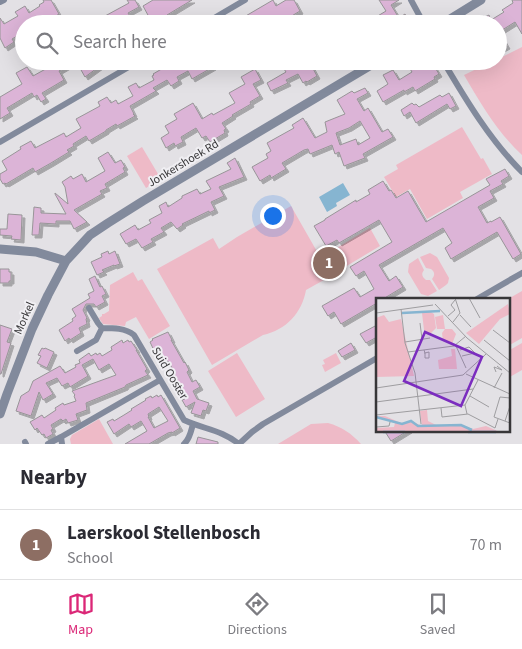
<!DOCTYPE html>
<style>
body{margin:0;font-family:"Source Sans 3",sans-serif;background:#f7f7f7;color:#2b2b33}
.you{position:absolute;left:272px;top:215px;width:18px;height:18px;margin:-12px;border:4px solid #fff;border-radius:50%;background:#1a73e8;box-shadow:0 0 0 8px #1a73e833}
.badge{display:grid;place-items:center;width:32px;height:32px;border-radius:50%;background:#db2777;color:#fff;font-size:16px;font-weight:700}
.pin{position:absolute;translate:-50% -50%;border:2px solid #fff;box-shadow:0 1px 5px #0006}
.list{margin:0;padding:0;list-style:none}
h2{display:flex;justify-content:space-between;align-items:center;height:65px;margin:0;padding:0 20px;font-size:21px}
h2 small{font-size:16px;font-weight:400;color:#7c7c81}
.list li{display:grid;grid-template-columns:32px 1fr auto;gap:15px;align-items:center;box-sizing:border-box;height:70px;padding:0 20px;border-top:1px solid #e1e1e2}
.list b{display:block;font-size:19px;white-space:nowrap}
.list p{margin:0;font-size:16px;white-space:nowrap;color:#7c7c81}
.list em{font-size:16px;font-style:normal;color:#7c7c81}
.icon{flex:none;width:28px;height:28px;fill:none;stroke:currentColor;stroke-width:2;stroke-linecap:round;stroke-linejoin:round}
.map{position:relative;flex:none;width:522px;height:444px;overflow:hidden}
.search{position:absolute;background:#fff;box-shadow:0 5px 20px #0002;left:15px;right:15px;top:15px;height:55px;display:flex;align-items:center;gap:12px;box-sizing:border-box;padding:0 18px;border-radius:28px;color:#7c7c81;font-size:19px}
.sheet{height:135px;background:#fff}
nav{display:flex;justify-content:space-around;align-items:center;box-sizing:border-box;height:70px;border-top:1px solid #e1e1e2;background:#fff;font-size:14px;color:#7c7c81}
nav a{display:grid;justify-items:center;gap:2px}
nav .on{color:#db2777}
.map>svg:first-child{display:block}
.green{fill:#eebac7}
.water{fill:#86b5d1}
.building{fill:#dcb4d7;stroke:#989598;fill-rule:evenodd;filter:url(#shadow)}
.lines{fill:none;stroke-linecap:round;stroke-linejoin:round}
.minor{stroke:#828a9c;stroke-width:6}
.tertiary{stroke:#828a9c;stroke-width:9}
.labels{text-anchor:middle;stroke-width:4;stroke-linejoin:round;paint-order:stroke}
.street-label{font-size:12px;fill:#373638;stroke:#f0eff3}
.inset-river{fill:none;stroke:#86b5d1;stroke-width:2.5}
.inset-road{fill:none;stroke:#9e9da0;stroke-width:1}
.view{fill:#7b2cbf;fill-opacity:0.15;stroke:#7b2cbf;stroke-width:2.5}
.inset-edge{fill:none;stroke:#373638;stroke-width:2.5}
</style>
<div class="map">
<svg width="522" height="444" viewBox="0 0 522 444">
<defs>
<filter id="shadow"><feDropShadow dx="3" dy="3" stdDeviation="0" flood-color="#0004"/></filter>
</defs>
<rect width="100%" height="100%" fill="#e3e1e5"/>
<path class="green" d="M522 47V155C498 133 481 104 464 75L493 61H498V59Z
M462 127 481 159 483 158 492 174 460 192 463 198 427 219 410 189 396 197 384 177 398 169 396 165Z
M142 147 161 179 146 188 127 156Z
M291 206 331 276 306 290C302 313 286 330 263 335L212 365 157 269 213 238 219 249 237 237Z
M370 228 380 246 345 267 335 249Z
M430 253 437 257 449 278 448 283 446 285 439 290 432 279C435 275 435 272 431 269L426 268 420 257Z
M418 258 424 270C421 274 422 277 426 280H430L437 291 428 296 421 294 408 272 409 264Z
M133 272 138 281 142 279 170 326 149 339 136 317 126 322 125 326 103 324 99 318 102 316V314H104L109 311 110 285Z
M522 291V338L508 346V299Z
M522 343V370L508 378V351Z
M237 353 265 399 236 417 208 371Z
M336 353 341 363 325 372 322 365 325 364 323 360Z
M99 419 113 444H71L70 439 72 435Z
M328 423C342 427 351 433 361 444H278L311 424Z"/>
<path class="water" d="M343 183 350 195 336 203 337 206 327 212 319 197Z"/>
<path class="building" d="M43 0H51L59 14 43 24H24V32L12 39 14 42 5 48 0 38V18L4 24 18 16 15 12 25 6 29 13 40 6 39 5 44 2Z
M127 0H135L139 7 128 13 135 24H110L105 16 129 3Z
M153 0H192L167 15 172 24H162L160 20 157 22 156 20 148 24 145 19 149 17 143 6Z
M273 0 276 6 286 0H294L300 11 285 20 283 16 270 24H232Z
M379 0H399L391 5 399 18 405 14 409 21 405 24H380L376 17 386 11Z
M512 0H522V34L515 22 499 32 507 46 498 51V24H471L484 16 485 17 489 15 491 20 504 12 502 10 513 3Z
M60 61H98L100 66 85 77 76 61 59 71 64 80 42 93 46 99 41 102 37 95 34 97 32 93 7 108 10 113 0 119V97L22 84 16 73 27 67 33 76Z
M162 61H171L172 63 176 61H209L213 67 192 79 188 71 177 77 179 81 171 86 167 80 153 88 156 91 130 106 134 114H133L135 116 117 126 116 124 106 130V131L89 141 86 136 73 144 74 146 67 150 69 152 51 163 35 172 33 168 6 184 5 183 3 184 0 179V174L7 170 2 161 21 149 20 147 31 141 35 148 64 133 66 137 81 128 76 119 100 106 98 102 107 97 111 103 116 100 118 104 133 96 128 87 136 83 139 88 154 80 152 76 154 75 153 74 165 67Z
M297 61H309L317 76 307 82 306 81 303 83 298 74 286 80 288 83 271 91 267 83 286 72 284 69Z
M412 61H431L439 74 434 77 435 79 415 91 413 87 404 92V90L383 102 377 91 388 84 383 75 393 70 399 80 412 72 407 64Z
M255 69 261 80 253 84 260 96 250 102 251 104 232 115 233 116 222 123 226 129 224 130 225 133 210 142 206 136 202 138 196 128 181 137 183 142 175 146 174 143 166 148 161 138 169 133 165 126 177 119 174 114 193 103 202 119 212 113 213 115 235 103 229 93 245 84 241 77Z
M365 88 368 93 357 99 364 111 368 108 382 132 388 129 393 137 363 154 365 158 344 166 339 152 335 154 332 145 310 154 308 149 304 150 282 163 286 169 271 178 270 175 260 181 252 167 268 158 266 154 271 151 267 143 294 128 292 125 303 118 315 138 327 132 325 122 345 114 337 100 352 91 354 93ZM360 121 370 138 358 145 356 139 340 145 336 133 349 128Z
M449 93 456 106 450 109 447 104 416 123 410 112 404 116 401 110 412 103 414 105 416 104 419 107 440 95 442 97Z
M108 152 115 163 121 160 125 167 123 168 125 172 105 184 107 188 100 191 102 194 74 210 87 222 74 229 70 221H56V224L40 223 39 235H32L34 207 41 208V213L66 214 55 194V193L68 204 65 187 62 182 71 176 73 179 82 174 86 182 105 171 98 158Z
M235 158 244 177 219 187 224 196 211 202 215 210 209 213V211L182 224 183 225 177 229 171 222 161 228 164 232 151 239 153 242 142 248 136 239 126 244 120 234 135 225 138 230 151 223 149 220 162 213 159 206 166 202 168 207 182 198V196L197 189 200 194 211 189 206 181 231 169 227 163Z
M505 169 509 176 501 181 503 184 490 191 494 198 478 207 487 223 491 221V222L500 217 521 254 513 259 497 232 451 259 445 248 452 243 443 228 379 265 389 281 396 276 403 287 383 299H377V303L341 324 334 312 328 316 322 306 354 288 360 297 374 289 364 271 356 276 350 267 392 242 379 220 339 243 337 240 326 246 314 226 325 220V219L356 200V202L370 194 368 190 383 181 389 191 391 190 396 198 408 191 426 222 490 185 486 179Z
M8 214 22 215 21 240 11 239 12 236 0 235V229H7Z
M108 251 109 254 115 251 120 264 114 266V265L102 270 104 272 97 275 91 262 102 257 101 254Z
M0 269H9V272H11V281H9V283H0Z
M95 276 100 287 102 286 106 294 102 296 105 302 96 307 94 304H86L83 310 87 318 86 319 87 324 79 328 81 333 70 340 69 338 65 341 59 330 73 321 72 319 76 316 72 309 90 298 88 294 94 291 89 279Z
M0 325 12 329 7 342 11 343 1 374H0Z
M377 325V337L366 343 360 334Z
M168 332 172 340H171L184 363 185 362 189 370 187 372 192 382 196 380 200 387 193 391 197 399 209 403 206 411 203 410 201 416 191 413 195 402 186 407 182 400 185 399 176 383 178 382 174 374 175 373 168 361 166 362 163 356 158 359 150 342 153 340 152 339Z
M122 340 123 343 128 340 129 342 131 341 137 350H136L147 369 145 371 148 375 126 385 125 387 86 403 87 410 76 414 78 420 68 423 66 419 63 421 61 419 51 425 53 429 51 430 53 434 46 438 44 434 42 435 37 428 35 430 30 422 42 415 44 418 56 410 55 408 63 403 64 405 76 401 74 396 75 395 72 391 116 375 109 364 99 370 93 359 82 365 88 376 70 387 68 383 62 386 57 378 46 383 53 394 43 400 39 392 31 416 16 411 21 396 29 391 33 381 60 366 65 373 76 367 75 365 80 363 79 360 89 353 91 356 96 353 97 355 100 353 102 356 112 350 111 347Z
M351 343 355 350 342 357 338 351Z
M42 348 44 349 45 348 54 352 47 368 37 363 41 356 38 355Z
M157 395 158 397 161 395 180 428 172 433V432L168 433 149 444H125L147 431 141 421 131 427 129 424 114 434 107 422 113 419 114 421 124 415 132 410 131 409 146 400 145 399 151 396 152 398ZM159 407 168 421 154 428 148 417H149L148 414Z
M384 430H409L391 441Z
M198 437 218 442V444H196Z"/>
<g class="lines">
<path class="minor" d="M411 0 424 24
M0 2 4 0
M204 24 245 0
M443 61C466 100 490 140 522 172
M0 142 139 61
M477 299 522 273
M89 308 98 323 102 328C114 328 125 328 134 335L184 420C203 429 222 430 239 444
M77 351 96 340 102 328
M25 442 26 444
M48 444 61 437
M62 444 61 437 160 380
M184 444C190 439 191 431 193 424
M239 444 252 432 263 424 377 358"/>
<path class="tertiary" d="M442 24 481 0
M0 249 36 252 66 261
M0 414 7 394 32 329 48 295 66 261 90 235 108 223 143 201 378 61"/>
</g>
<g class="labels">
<g class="street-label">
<text transform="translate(183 163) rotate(-31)" y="4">Jonkershoek Rd</text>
<text transform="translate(24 318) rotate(-66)" y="4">Morkel</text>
<text transform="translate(170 373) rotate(59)" y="4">Suid Ooster</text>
</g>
</g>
<g transform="translate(376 298)">
<rect width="134" height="134" fill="#e3e1e5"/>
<path d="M132 6 134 16 124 21 103 46 90 35ZM53 13 58 16 60 30 54 36 48 32 46 15ZM8 17 13 24 25 21 38 78 0 79V20ZM67 17 69 31H76L80 36 76 46 67 43 66 35 69 31H61L59 19ZM75 51H79L81 71H63L62 62 76 58ZM51 112 52 123 60 127H85L97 131 110 128 124 134H0V130L18 129 19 125 0 118H9L25 125 35 123 46 128 44 113Z" fill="#eebac7"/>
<path class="inset-river" d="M26 15 64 13M0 119 26 126 35 123 42 128 85 127 96 132M7 134H29M92 134H120"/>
<path class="inset-road" d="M93 0 104 20M59 6 91 40 134 75M25 11 29 45 39 75 45 126M0 15 57 7M84 17 95 29M72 18 79 12 75 7 79 2M77 24 84 15 79 0M44 25 46 41M117 32 134 45M108 42 134 63M29 44 54 40M80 48 90 70M84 52 93 49 99 55 86 58M32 54 78 48 90 38M48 55H49L53 54V60H49V55L48 52M120 74 118 69 126 72 121 68M90 76 134 96M0 90 87 77 110 56M118 90 126 75M94 98 113 109M134 100 124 99 118 119 134 125M0 104 97 91M65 110 66 119 92 116 119 130 122 121M91 116 89 107 102 82M0 117 89 107M129 123 134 108M0 129 13 128 14 124"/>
<path class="view" d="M49 34 106 59 85 108 28 83Z"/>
<rect width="134" height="134" class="inset-edge"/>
</g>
</svg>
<div class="you"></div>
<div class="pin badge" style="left:329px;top:263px;background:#8d6e63">1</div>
<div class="search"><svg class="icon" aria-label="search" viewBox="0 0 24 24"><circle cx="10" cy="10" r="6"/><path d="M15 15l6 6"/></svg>Search here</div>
</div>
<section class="sheet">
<h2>Nearby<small></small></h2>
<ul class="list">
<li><span class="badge" style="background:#8d6e63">1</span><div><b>Laerskool Stellenbosch</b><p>School</p></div><em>70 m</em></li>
</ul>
</section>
<nav>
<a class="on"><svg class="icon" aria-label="map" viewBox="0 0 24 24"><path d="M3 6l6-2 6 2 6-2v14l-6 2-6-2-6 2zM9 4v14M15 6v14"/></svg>Map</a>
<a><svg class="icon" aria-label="directions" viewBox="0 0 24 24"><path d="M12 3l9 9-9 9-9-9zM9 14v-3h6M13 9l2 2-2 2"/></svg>Directions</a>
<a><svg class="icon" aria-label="saved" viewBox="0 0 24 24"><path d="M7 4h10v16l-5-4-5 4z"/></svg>Saved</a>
</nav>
